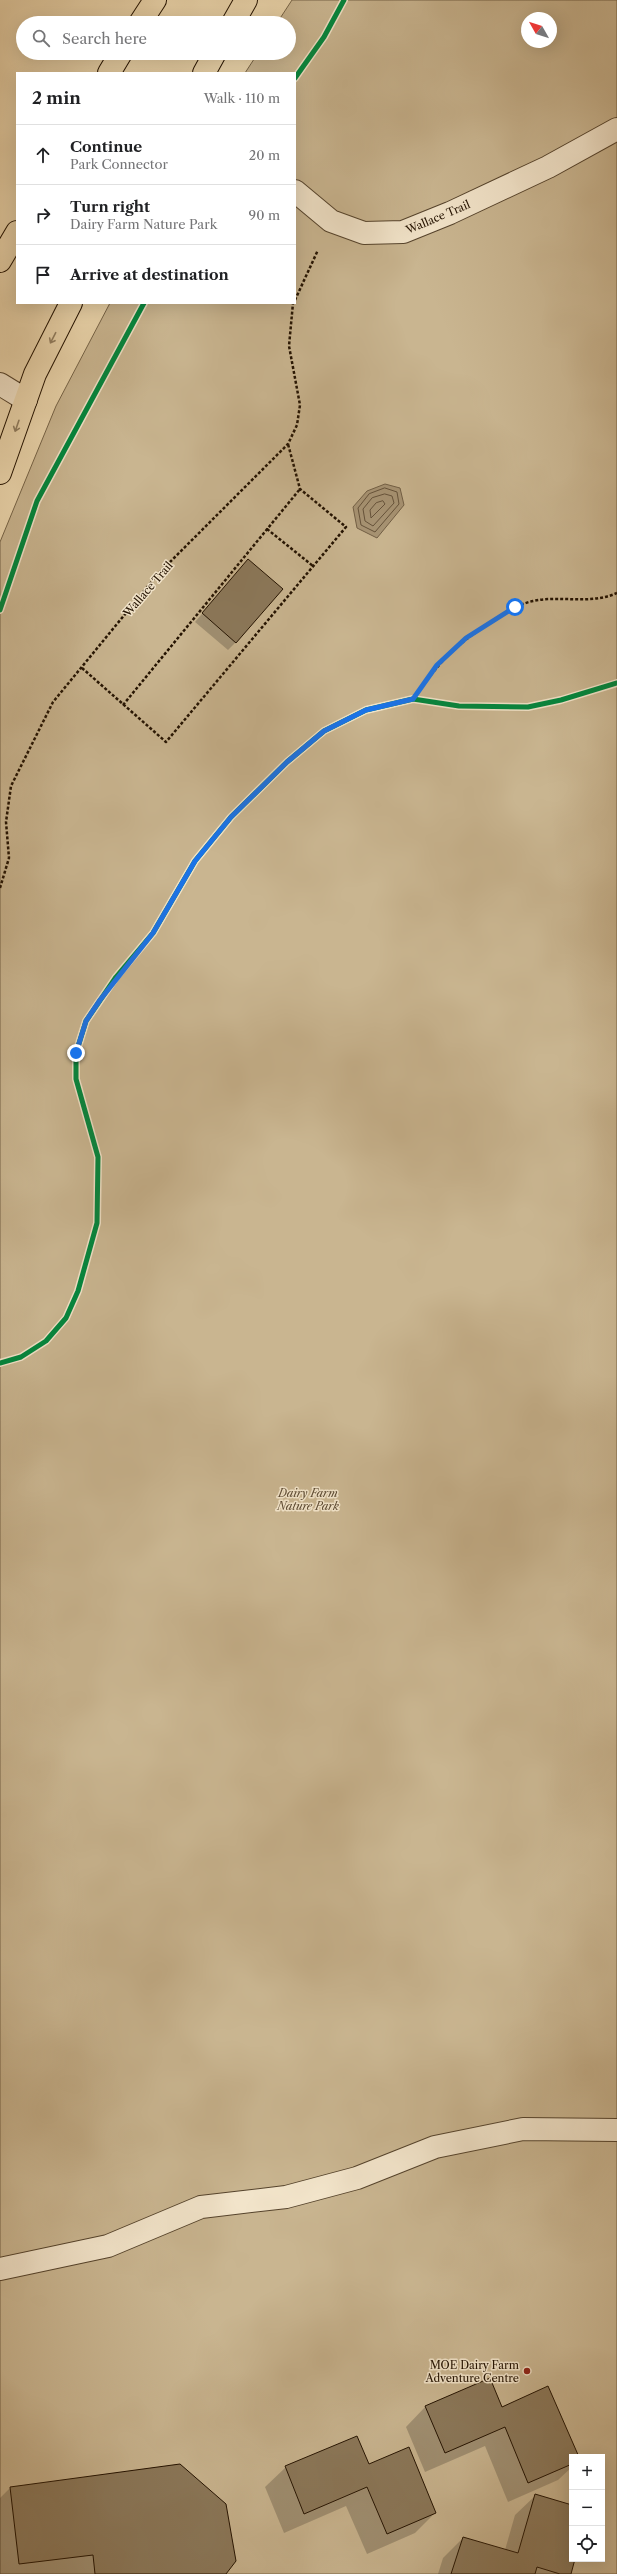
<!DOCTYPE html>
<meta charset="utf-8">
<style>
body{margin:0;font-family:"Libre Caslon Text",serif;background:#f2f2f2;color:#202124}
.controls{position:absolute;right:12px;bottom:12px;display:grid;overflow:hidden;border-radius:0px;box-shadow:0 4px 16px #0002}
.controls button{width:36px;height:36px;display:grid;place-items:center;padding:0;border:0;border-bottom:1px solid #e0e0e0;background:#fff;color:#202124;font:20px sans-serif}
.compass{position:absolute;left:521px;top:12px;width:36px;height:36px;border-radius:50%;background:#fff;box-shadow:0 4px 16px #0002;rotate:309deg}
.stop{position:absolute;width:12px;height:12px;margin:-9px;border:3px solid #1a73e8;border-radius:50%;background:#fff}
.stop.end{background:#1a73e8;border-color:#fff;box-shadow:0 1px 4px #0008}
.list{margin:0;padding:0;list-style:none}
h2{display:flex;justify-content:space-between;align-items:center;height:52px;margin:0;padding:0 16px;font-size:17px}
h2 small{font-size:13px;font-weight:400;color:#757577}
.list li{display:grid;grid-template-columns:26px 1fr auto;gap:12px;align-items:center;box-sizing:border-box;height:60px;padding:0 16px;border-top:1px solid #e0e0e0}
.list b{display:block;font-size:15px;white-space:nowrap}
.list p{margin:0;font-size:13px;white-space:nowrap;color:#757577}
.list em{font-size:13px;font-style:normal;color:#757577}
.icon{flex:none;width:22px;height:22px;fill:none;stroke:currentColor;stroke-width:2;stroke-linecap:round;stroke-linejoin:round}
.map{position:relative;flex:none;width:617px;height:2574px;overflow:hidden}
.search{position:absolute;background:#fff;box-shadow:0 4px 16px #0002;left:16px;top:16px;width:280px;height:44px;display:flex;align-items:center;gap:10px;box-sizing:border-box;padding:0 14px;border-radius:22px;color:#757577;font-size:15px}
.panel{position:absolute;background:#fff;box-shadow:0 4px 16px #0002;left:16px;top:72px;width:280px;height:232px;border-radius:0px}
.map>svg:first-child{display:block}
.green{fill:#c9b590;stroke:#766448;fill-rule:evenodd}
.water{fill:#a79373;stroke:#725f45}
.shadow{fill:#0003}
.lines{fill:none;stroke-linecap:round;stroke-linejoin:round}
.shore{stroke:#65523a;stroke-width:1}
.building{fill:#8b785a;stroke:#231201}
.lane-casing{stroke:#55432c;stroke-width:24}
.street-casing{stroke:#55432c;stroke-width:24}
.primary-casing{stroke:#231201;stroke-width:24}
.path{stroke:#231201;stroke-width:2.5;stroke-dasharray:3 2;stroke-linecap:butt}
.lane{stroke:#f2e4ca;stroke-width:22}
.street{stroke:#f2e4ca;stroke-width:22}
.primary{stroke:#ebd6ad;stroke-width:22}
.cycleway-casing{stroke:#f2e4ca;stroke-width:8}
.cycleway{stroke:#00873e;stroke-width:5}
.oneway{stroke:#917e60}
.route{stroke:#1a73e8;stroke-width:5}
.poi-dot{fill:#8f2418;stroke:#f2e4ca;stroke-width:1.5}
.labels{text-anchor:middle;stroke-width:3;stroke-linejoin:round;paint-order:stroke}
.street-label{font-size:11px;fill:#231201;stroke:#f2e4ca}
.park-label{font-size:11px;font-style:italic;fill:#5d4b33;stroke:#f2e4ca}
.poi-label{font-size:11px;fill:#231201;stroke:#f2e4ca;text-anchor:end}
</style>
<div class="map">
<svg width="617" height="2574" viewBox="0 0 617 2574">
<rect width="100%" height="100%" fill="#ebd6ad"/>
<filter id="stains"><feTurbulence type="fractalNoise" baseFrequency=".005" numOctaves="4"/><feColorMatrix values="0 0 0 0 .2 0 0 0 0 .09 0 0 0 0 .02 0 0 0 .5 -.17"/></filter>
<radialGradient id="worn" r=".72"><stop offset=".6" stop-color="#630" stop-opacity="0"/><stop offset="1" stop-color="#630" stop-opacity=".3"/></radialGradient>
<path class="green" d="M292 0H617V2574H0V542L56 406 110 303H295V73H245L258 53H289V23H277ZM527 18H551V42H527ZM572 2457H602V2559H572Z"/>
<path class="water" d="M385 484 400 488 404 505 377 538 357 528 353 507 367 491Z"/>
<path class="shadow" d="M248 560 236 642 228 650 195 622Z
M426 2406 501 2408 577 2457H572V2467L558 2480 508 2502 485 2446 425 2472 406 2427Z
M368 2465 435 2513 415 2533 367 2554 346 2506 284 2533 265 2487 286 2467Z
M10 2488 224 2574H0V2498Z
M536 2495 572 2506V2559H574L570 2574H438L443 2558 463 2538 505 2550 515 2515Z"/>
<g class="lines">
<path class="shore" d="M385 488 397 492 399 504 375 532 361 525 358 508 369 494Z
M385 494 392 496 394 503 373 526 365 521 363 509 372 498Z
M383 501 385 504 371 518 370 510 376 503Z"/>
</g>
<path class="building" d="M248 559 283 589 236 643 202 613Z
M490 2378 502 2407 548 2386 579 2457H572V2464L528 2483 505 2427 445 2453 425 2406Z
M357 2436 369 2464 409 2447 436 2513 387 2534 367 2487 304 2514 285 2466Z
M180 2464 226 2504 236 2561 226 2574H95L93 2555 19 2564 10 2487Z
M535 2494 572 2505V2559H575L571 2574H560L537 2567 535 2574H451L463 2537 518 2553Z"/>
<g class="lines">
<g class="lane-casing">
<path id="lane" d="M295 191 331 221 364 233 403 232 450 213 548 167 617 129
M0 2269 108 2246 201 2207 286 2197 357 2178 435 2147 523 2129 617 2130"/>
</g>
<g class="street-casing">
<path id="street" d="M0 384 26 400"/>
</g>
<g class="primary-casing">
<path id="primary" d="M140 23 155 0
M233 23 246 0
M109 73 121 53
M204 73 215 53
M0 261 17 232
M0 473 35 374 71 303"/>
</g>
<path class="path" d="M295 300 318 250
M267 529 313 566
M82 668 166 742 346 527 300 489 288 444
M413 699C440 661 455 644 495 620 507 612 519 604 533 601 561 595 590 605 617 593
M123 705 300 489
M0 888 9 858 6 822 11 786 53 702 158 574 288 444 297 425 300 405 289 346 293 303"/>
<use href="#lane" class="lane"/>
<use href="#street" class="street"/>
<use href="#primary" class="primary"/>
<g class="cycleway-casing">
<path id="cycleway" d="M295 78 324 37 344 0
M0 610 37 501 144 303
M0 1363 21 1357 46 1341 66 1318 78 1291 97 1223 98 1157 76 1079V1053L86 1021 116 977 153 933 195 861 231 817 287 762 324 731 366 710 413 699 459 706 528 707 561 700 617 683"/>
</g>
<use href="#cycleway" class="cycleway"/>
</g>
<defs><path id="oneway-shaft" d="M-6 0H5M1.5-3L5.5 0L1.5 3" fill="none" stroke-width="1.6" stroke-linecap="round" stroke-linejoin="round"/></defs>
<g class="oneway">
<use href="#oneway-shaft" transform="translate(53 338) rotate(117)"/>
<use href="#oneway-shaft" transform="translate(17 426) rotate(109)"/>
</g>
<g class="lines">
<path class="route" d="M76 1053 86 1021 100 1000 153 933 195 861 231 817 287 762 324 731 366 710 413 699 437 665 466 638 515 607"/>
</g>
<circle class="poi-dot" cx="527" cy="2371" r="4"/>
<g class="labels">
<g class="street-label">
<text transform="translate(438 217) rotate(-23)" y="4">Wallace Trail</text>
<text transform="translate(148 589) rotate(-49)" y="4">Wallace Trail</text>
</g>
<g class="park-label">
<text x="308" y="1497">Dairy Farm<tspan x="308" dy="13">Nature Park</tspan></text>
</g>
<g class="poi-label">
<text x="519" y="2369">MOE Dairy Farm<tspan x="519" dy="13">Adventure Centre</tspan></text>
</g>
</g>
<rect width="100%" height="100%" filter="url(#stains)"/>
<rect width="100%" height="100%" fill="url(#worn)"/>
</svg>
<div class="controls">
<button>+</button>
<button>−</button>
<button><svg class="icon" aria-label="locate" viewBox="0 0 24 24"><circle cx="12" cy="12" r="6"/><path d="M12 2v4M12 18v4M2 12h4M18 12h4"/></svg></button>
</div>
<svg class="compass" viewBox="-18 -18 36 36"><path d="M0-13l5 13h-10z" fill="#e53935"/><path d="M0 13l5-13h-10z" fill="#757577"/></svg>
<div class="stop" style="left:515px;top:607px"></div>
<div class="stop end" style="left:76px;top:1053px"></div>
<div class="search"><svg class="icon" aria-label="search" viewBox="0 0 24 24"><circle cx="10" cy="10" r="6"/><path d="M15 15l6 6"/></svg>Search here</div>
<section class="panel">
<h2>2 min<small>Walk · 110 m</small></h2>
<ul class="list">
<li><svg class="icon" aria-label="ahead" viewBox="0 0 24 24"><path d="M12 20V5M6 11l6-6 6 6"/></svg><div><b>Continue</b><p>Park Connector</p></div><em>20 m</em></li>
<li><svg class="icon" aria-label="right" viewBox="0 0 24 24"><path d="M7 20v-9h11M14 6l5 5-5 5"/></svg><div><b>Turn right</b><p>Dairy Farm Nature Park</p></div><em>90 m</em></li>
<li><svg class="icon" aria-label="arrive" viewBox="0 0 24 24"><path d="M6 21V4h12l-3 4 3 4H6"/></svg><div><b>Arrive at destination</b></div></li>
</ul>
</section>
</div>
